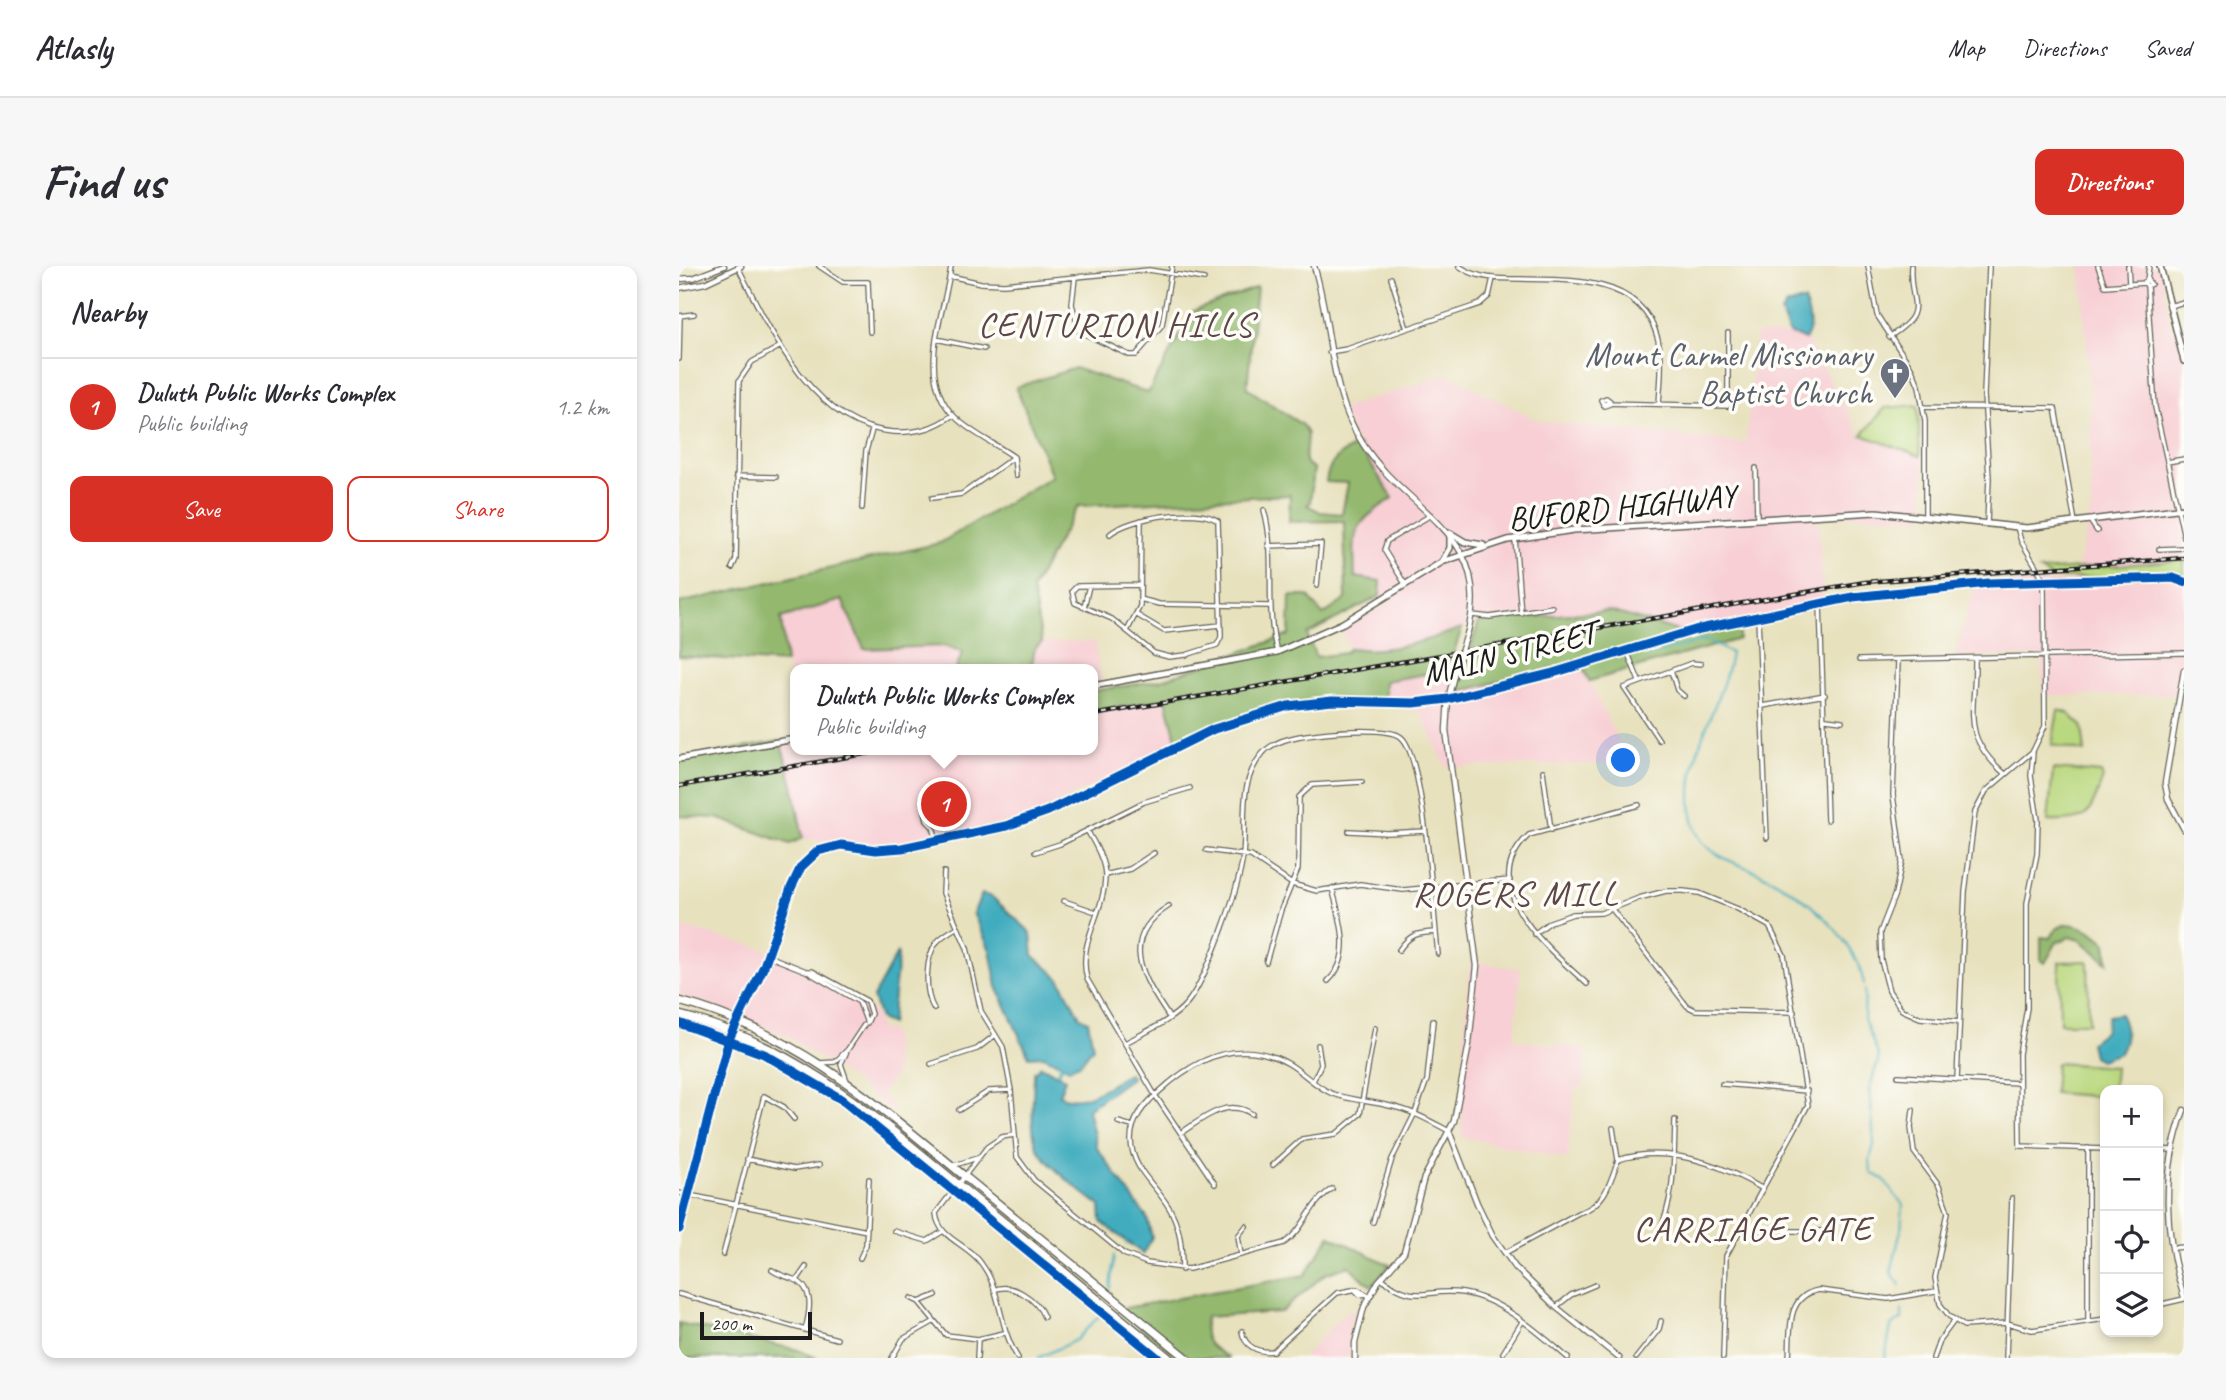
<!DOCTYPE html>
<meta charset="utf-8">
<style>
body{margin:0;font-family:Caveat,sans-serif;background:#f7f7f7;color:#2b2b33}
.controls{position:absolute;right:21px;bottom:21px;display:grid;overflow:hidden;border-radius:14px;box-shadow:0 4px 10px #0003}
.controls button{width:63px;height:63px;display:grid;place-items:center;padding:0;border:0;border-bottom:2px solid #e1e1e2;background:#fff;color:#2b2b33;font:35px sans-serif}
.scale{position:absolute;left:21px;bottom:18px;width:112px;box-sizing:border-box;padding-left:7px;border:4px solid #1c1c1c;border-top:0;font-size:19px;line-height:24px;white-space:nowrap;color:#1c1c1c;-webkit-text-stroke:5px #fdfcf7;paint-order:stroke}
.you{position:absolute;left:945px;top:495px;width:24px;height:24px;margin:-18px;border:5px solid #fff;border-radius:50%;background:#1a73e8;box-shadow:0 0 0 10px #1a73e833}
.badge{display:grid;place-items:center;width:46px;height:46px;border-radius:50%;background:#d93025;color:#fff;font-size:23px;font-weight:700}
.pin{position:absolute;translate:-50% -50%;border:4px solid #fff;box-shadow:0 2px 7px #0006}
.popup{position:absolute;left:111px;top:398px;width:308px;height:91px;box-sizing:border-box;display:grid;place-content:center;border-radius:14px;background:#fff;filter:drop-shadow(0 2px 5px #0005);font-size:23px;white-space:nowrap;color:#7c7c81}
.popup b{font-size:26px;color:#2b2b33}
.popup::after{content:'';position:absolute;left:50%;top:100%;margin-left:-14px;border:14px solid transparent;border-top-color:#fff}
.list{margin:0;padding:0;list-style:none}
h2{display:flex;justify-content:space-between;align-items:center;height:91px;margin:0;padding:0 28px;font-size:30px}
h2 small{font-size:23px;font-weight:400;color:#7c7c81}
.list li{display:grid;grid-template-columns:46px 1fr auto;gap:21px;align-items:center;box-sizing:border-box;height:98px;padding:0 28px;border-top:2px solid #e1e1e2}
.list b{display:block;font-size:26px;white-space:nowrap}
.list p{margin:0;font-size:23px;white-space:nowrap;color:#7c7c81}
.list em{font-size:23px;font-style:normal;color:#7c7c81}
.actions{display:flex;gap:14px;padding:21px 28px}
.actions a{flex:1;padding:16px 0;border:2px solid #d93025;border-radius:14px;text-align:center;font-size:24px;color:#d93025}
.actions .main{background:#d93025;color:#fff}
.icon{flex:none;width:38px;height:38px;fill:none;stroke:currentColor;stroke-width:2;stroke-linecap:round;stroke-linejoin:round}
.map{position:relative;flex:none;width:1505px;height:1092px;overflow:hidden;border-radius:14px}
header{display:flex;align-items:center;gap:42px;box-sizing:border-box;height:98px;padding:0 35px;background:#fff;border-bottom:2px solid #e1e1e2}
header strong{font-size:33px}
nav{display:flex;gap:38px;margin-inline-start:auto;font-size:24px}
.intro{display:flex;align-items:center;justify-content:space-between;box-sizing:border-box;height:168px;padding:0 42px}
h1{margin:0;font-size:49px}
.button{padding:18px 32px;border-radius:14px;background:#d93025;color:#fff;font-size:24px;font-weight:700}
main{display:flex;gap:42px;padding:0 42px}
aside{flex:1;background:#fff;border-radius:14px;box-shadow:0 4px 10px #0003}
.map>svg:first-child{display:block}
.built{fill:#f7cfd4}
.green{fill:#bad87f;stroke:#6b7a4e;stroke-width:2}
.forest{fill:#93b86e;stroke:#586a45;stroke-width:2}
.water{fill:#3facbe;stroke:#2e646d;stroke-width:2}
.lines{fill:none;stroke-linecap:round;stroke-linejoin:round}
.stream{stroke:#3facbe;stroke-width:2}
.canal{stroke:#3facbe;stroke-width:3.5}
.street-casing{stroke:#636154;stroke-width:6}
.secondary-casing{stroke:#636154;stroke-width:7}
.primary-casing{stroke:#636154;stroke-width:8}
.highway-casing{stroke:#636154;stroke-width:10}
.street{stroke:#fff;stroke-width:3.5}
.secondary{stroke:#fff;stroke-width:4.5}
.primary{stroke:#fff;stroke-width:5}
.highway{stroke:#fff;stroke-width:7}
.rail-casing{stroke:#1c1c1c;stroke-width:4.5}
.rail{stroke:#fdfcf7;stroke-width:2;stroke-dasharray:5;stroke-linecap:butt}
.secondary-bridge-casing{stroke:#636154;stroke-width:7;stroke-linecap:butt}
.secondary-bridge{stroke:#fff;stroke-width:4.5}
.cycleway-casing{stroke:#fdfcf7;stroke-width:13}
.cycleway{stroke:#0057b8;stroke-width:9}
.labels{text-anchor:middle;stroke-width:7;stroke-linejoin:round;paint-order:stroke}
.worship-label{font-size:33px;fill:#5b616d;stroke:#fdfcf7;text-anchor:end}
.street-label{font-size:33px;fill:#1c1c1c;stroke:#fdfcf7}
.neighbourhood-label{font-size:35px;letter-spacing:2px;fill:#5d4746;stroke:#fdfcf7}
</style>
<header>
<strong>Atlasly</strong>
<nav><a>Map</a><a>Directions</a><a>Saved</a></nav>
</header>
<div class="intro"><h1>Find us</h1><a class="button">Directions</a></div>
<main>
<aside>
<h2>Nearby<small></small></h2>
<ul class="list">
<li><span class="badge">1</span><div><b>Duluth Public Works Complex</b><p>Public building</p></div><em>1.2 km</em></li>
</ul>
<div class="actions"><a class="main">Save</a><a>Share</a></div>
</aside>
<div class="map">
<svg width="1505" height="1092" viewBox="0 0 1505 1092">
<rect width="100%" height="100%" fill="#fdfcf7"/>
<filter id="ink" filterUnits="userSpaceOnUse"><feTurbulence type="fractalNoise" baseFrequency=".0143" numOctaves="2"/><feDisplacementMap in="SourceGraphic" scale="14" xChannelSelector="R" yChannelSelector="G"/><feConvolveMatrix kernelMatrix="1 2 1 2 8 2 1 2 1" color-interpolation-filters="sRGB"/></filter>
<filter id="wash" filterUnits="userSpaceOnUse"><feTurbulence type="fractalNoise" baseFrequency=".00686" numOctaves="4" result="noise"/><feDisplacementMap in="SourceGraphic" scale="28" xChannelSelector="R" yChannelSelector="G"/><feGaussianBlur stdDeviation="1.57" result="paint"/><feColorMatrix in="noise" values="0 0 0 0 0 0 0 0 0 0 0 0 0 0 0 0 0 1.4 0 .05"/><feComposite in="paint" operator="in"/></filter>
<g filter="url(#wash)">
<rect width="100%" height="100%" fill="#e7e1bd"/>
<path class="built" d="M1401 0H1481L1493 65 1505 63V388L1498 428 1364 430 1362 390 1276 391 1296 318 1396 315 1412 242V132Z
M1077 67 1126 70 1182 170 1245 193 1244 251 1139 249 1145 338 1003 366 931 345 800 355 747 375 696 386 671 382 662 364 706 339 701 330 702 316 676 312 675 275 682 252 714 231 686 191 661 143 768 108 860 155 1067 177Z
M163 334 185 383 266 380 284 386 277 403H116V424L107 397 102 352Z
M416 375 423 423 414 425V403H352L356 382 363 376Z
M790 379 778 425 901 396 950 497 767 501 742 447 706 433V415L769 404Z
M487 433 498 477 347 553 186 583 124 572 114 519 101 475 116 472V484H414V446Z
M0 660 85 683 196 746 201 762 214 766 217 808 202 828 215 841 211 845 174 814 107 770 21 735 0 730Z
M791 695 842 703 835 774 907 783 904 821H896L888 893 782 871 785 774Z
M668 1045 677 1046 671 1058V1092H623Z"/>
<path class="green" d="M1239 139 1241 190 1183 169 1206 142Z
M1505 294V309L1386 312 1372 311 1361 305Z
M1379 444 1389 447 1403 460 1406 486 1373 479Z
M1374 503 1422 507 1424 512C1410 548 1412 557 1369 555Z
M1409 695 1410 757H1381L1380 696Z
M1377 797 1436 801 1434 824H1426V831L1375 827Z"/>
<path class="forest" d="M578 21 568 122 623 159 628 168 626 196 635 203 631 237 628 239 641 246 663 248 669 217 647 216C649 196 662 186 679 179L714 232C673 259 674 263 676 311L702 315 701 330 628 368 637 391 665 387 671 382C710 388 746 375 783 362L769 404 706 415V433L623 436 539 461 498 477 487 433 414 446V425L482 414 610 369 611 330H629L644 349 667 333 665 255 610 256 611 229 399 240 353 323 363 376 356 382 352 403H277L284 386 266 380 185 383 163 334 102 352 107 397 0 390V337L261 277 373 210 337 121 396 102 469 127 514 45Z
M931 345 1003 366 1060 356V373L910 415 901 396 778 426 800 355Z
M101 475 114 519 124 572 111 578 38 552 0 550V494Z
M1387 658C1403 659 1415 665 1427 677L1429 697 1402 674 1390 671 1378 676 1366 697 1362 695V671L1372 672 1377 663Z
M651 970 711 999 692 1020 670 1000 646 1008 602 1046 527 1051C522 1075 530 1081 550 1092H500L440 1043 626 1009Z
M0 1057 119 1084 138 1092H0Z"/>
<path class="water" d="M1120 35H1125C1130 47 1134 63 1126 74L1110 67 1102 47 1107 40Z
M303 628 313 631 348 663 352 668 354 689 380 712 401 751 409 755 414 781 402 797 390 803 365 790 350 791 318 721 311 684 294 647Z
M218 687 219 690 212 758 201 753 194 731Z
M1441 748C1448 762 1449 772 1441 787L1421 794 1414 790 1411 777 1426 765 1429 750Z
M362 800 386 813 380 829C404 841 430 819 450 807L452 812 409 843 418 882 468 952 473 971 464 988 422 956 421 940C406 929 366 898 358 881 350 861 355 827 355 806Z"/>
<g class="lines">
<path class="stream" d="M966 390 1026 374 1052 387C1044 436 1011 478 1012 530 1012 545 1013 564 1023 575 1037 593 1064 599 1083 608 1125 628 1176 671 1185 718
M1186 724 1185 753 1200 791 1191 821 1195 878 1191 894 1192 907 1204 913 1224 939 1222 964 1212 1006 1221 1019
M447 978V977
M431 1022 435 989
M359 1092 397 1074 422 1048
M1206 1092 1212 1060 1223 1053V1044"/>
<path class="canal" d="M379 807 383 799"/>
</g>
</g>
<g filter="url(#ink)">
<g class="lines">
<g class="street-casing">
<path id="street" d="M140 0 164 16H189L191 66
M272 0C266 48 235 110 276 151 293 168 316 177 335 191L337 210
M780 0C798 13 820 13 842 13 897 14 971 11 981 84 984 101 981 120 980 138
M1189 0 1198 49 1233 103 1240 120 1246 155V249
M1419 0 1426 20 1465 17
M1449 0 1450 17
M59 1C90 63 135 161 214 166 238 167 254 163 274 149
M271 10 302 17 325 18 470 4 525 13
M396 12 393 38 400 65 450 89H457L483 59 493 0
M712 12 728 63
M1468 14 1472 18 1468 20 1465 16 1468 14 1470 0
M1468 20 1476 141 1505 271
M1490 40 1505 36
M0 50 15 48
M1210 71C1252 44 1229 39 1232 0
M257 73 305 83
M650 86 668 83 801 38 810 30 814 12
M0 93 1 50
M927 132 931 135 926 137 931 138 925 140 922 134Z
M926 137 1049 140V67
M1244 141 1376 142 1396 256
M1488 196 1505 193
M1077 202 1078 252
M57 210 97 211
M253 232 283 228 335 191
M183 242 187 185 193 164
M585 244C598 290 585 339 598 386
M1412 256 1418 265
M1308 258 1310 212 1305 129 1310 0
M431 268C449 252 519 240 539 255L542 371 538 379 507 389 490 391 475 387 433 353 396 337 393 325 398 320 461 319
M836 272 842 347
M589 280 642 278 638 320
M1480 283 1505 282
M53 302 57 293 60 115 73 96 100 81
M726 318 705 284 708 275 752 249
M461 333 480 338 590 340
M1141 338 1148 554
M405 341 410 320
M458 349 485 365 542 359
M793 349 811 351 873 341
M1079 351 1088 572
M448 365 461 340 462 254
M948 385 960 415
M1296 392C1297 447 1280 468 1326 508
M1180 394 1505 387
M1219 395 1214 529 1223 595 1216 628 1201 666 1202 694 1210 725 1223 744 1241 752 1280 756
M992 405 998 424 1005 430
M1084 440 1146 429
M1147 453 1163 455
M980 474 945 422 1013 397 1022 398
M1354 487 1352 510 1359 554 1358 588 1348 637V742L1340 788 1341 880 1426 883
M864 505 872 564
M244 532 248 555 254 561 258 574
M408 564C415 577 426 594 426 610 426 647 398 676 408 713L476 829 536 918
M670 565 709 567 746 565
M527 584 572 590 613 618 638 625 681 618 724 624 831 614
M356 586 381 578 465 536 511 522
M265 606 264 627 288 682 302 745 324 781 332 824 338 891 355 914 445 988 468 997 510 1003 605 977C626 964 630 937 653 923
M426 609 451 603 475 587
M385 635 417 646
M932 642 1008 740 1016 744 1115 746
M855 668 871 656 894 648 922 647 960 632 987 625H1004L1020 627 1059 643 1090 660 1105 689 1129 839 1047 990 1044 1092
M720 684C731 668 738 667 757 666
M89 690 127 705
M587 696 602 644 619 603 620 531 633 519 683 516
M127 705H133L188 735 192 748 188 757 180 736Z
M649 715C675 691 661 652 653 622
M908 718C871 684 793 622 850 569L960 539
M255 743C245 726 246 691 258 676 263 670 270 666 277 662
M490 751C463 711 439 672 490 640
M446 777C466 766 493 755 508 737 528 713 561 620 564 589 568 553 558 517 584 487 598 470 635 468 654 466 669 465 711 462 722 471 745 488 755 653 759 688
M169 783 185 759
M141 797 156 796 169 783 162 798 168 815
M252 798 298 783 315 770
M1219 810 1339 817
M1278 814 1286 626 1296 546 1307 525 1354 485 1366 460 1365 314 1342 275 1338 261
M634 815 642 798 639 779
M1043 818 1128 825
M280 844 310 825 332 824
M1234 844 1232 861 1235 886 1260 920 1269 946 1256 1012 1261 1038 1270 1050 1285 1060 1328 1057 1353 1064 1426 1053
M439 856 453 860
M934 862 939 894
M502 867C523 853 548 831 573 848
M335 869 323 871 308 881 257 947C259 973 288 977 302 997 323 1024 319 1061 339 1092
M1409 882V1055
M1479 883 1492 884
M68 893 115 903 140 899
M939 894C989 878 1041 898 1084 923
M276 899 298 892
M594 899 623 873 657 868 681 848 696 762
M0 927 188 965
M694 956 713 893 736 847 748 814 754 755
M1064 959 1075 965H1153
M0 963 41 798 52 767
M215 965 248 975 263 966
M978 971C996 935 995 894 996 854
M1494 982 1505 981
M826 987 899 947C925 940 931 918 939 894
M44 989 85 830 105 841 115 853
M562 989 559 970 567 960
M181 992 187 979 190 913
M93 1004C100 1009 106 1010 114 1013 136 1021 131 1046 126 1064
M503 1004C503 984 502 965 493 947 480 920 453 906 452 874 452 853 466 838 481 825 518 791 563 771 610 798 625 807 638 822 654 828 674 835 692 835 711 840 732 844 751 855 770 865
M702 1012C740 1041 745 1021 784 1027 823 1033 860 1067 889 1092
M118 1014 127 1001
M675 1023 681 1029 687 1028
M315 1024C333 1016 358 1033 365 1051
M0 1028 158 1073
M232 1032 240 1036 267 1069 299 1073 325 1067
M240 1036 257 1029
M1479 1039 1505 1033
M877 1041 892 1029 916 1019
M563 1065C565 1081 580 1087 594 1085L658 1027 678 1023 690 1030
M824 1087 843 1056
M213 1092 224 1073 254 1056
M298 1092 299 1073
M957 1092 980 1063 982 1055
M1110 1092C1112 1065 1106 1030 1140 1024L1209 1033 1257 1025
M1254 1092 1260 1075 1275 1055
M1327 1092 1333 932"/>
</g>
<g class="secondary-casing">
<path id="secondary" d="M635 0C654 60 648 123 684 178 727 246 815 267 789 365
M0 13 14 12 45 0
M0 22 26 17 62 0
M1505 404 1486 517 1489 533 1505 563
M53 765 85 700 118 610 130 593 150 581 223 582 327 560 369 545 535 463 609 440 653 435 735 437 769 433 874 407 1016 364 1174 331 1310 317 1494 312 1505 316
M1505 844C1482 907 1485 968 1505 1031
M770 865 798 937 814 970 836 1001 877 1041 940 1092
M676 1092V1077L685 1041 699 1016 725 986 745 912 775 855 790 778 798 700 767 464 769 433 776 405"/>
</g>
<g class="primary-casing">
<path id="primary" d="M1481 0 1505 95
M763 296 771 282V267L786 276 804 279
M414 420 598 386 664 357 763 296 829 274 895 264 1197 246 1348 262 1505 242
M0 493 116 473"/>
</g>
<g class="highway-casing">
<path id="highway" d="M0 735C116 765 200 840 290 914 363 973 435 1033 508 1092
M0 749C115 776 203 856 292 929 358 984 424 1038 490 1092"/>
</g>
<use href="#street" class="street"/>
<use href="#secondary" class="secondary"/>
<use href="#primary" class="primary"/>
<use href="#highway" class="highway"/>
<g class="rail-casing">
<path id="rail" d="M414 449 1186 316 1505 292
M0 520 209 484"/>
</g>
<use href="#rail" class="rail"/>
<g class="secondary-bridge-casing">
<path id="secondary-bridge" d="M776 405 789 365"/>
</g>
<use href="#secondary-bridge" class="secondary-bridge"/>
<g class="cycleway-casing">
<path id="cycleway" d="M0 757 85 788 162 833 479 1092
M0 963 50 773 85 700 112 622 122 601 139 585 162 579 197 584 223 582 327 560 369 545 535 463 609 440 653 435 735 437 769 433 874 407 1016 364 1174 331 1310 317 1494 312 1505 316"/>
</g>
<use href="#cycleway" class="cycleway"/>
</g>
</g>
<defs>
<g id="church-pin" transform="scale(1.575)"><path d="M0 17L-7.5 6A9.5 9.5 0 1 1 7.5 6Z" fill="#6b7280" stroke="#fdfcf7"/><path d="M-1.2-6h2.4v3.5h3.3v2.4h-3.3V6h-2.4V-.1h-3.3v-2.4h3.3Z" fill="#fff"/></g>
</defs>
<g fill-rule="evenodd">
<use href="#church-pin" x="1216" y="107"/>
</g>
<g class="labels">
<g class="worship-label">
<text x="1193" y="100">Mount Carmel Missionary<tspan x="1193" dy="38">Baptist Church</tspan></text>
</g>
<g class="street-label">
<text transform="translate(943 240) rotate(-6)" y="12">BUFORD HIGHWAY</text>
<text transform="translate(830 386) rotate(-14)" y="12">MAIN STREET</text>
</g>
<g class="neighbourhood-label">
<text x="437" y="70">CENTURION HILLS</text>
<text x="837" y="639">ROGERS MILL</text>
<text x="1074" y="974">CARRIAGE GATE</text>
</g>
</g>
</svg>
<div class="controls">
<button>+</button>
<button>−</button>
<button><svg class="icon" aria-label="locate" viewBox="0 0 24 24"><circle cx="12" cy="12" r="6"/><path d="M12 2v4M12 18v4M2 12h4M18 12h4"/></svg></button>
<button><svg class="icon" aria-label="layers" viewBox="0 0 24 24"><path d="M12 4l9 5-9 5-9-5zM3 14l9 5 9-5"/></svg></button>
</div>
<div class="scale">200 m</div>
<div class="you"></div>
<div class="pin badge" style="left:265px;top:538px">1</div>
<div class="popup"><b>Duluth Public Works Complex</b>Public building</div>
</div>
</main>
